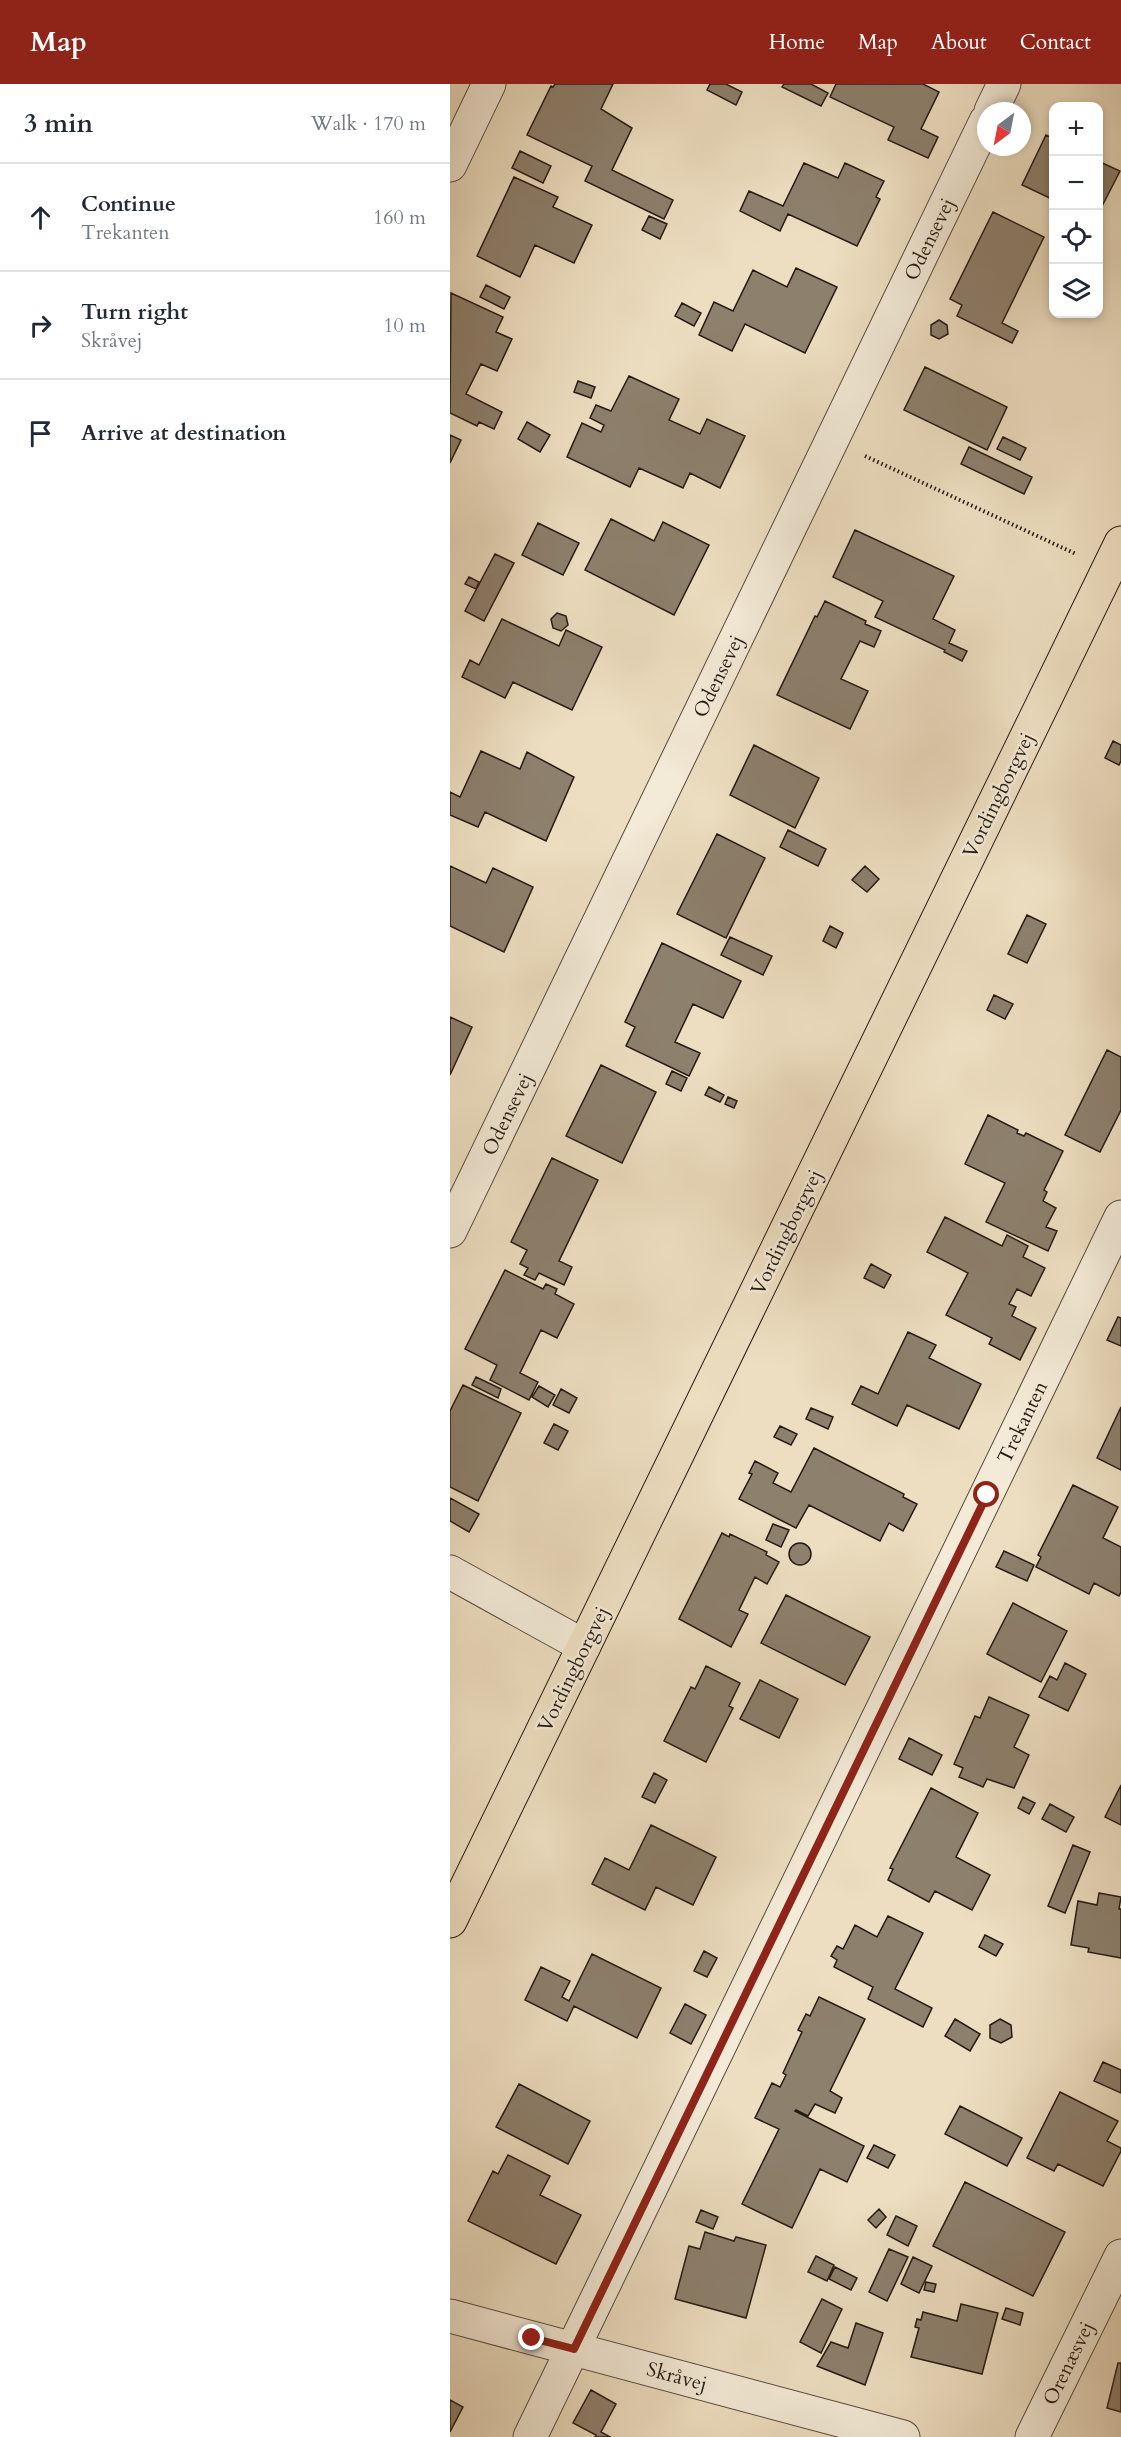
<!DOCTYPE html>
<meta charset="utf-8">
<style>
body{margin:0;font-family:Cardo,serif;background:#f6f6f7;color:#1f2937}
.controls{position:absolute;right:18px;top:18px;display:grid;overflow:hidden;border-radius:12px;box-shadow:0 3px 9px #0003}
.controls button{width:54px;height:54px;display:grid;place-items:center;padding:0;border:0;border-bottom:2px solid #e0e1e3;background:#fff;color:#1f2937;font:30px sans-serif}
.compass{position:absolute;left:527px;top:18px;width:54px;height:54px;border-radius:50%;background:#fff;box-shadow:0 3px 9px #0003;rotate:212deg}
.stop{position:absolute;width:18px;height:18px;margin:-14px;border:4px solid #8f2418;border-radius:50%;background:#fff}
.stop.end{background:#8f2418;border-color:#fff;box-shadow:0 2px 6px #0008}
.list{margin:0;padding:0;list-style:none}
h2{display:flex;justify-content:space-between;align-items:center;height:78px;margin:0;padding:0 24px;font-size:26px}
h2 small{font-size:20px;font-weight:400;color:#747a83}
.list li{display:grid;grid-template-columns:39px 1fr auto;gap:18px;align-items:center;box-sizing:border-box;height:108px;padding:0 24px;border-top:2px solid #e0e1e3}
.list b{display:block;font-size:22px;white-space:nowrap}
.list p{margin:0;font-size:20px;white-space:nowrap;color:#747a83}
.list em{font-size:20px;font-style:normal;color:#747a83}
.icon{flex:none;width:33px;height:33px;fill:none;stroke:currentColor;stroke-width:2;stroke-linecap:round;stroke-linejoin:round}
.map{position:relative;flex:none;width:671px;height:2353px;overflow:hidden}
header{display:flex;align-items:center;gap:36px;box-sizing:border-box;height:84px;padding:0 30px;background:#8f2418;color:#fff}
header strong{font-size:28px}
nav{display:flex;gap:33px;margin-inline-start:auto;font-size:21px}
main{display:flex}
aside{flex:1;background:#fff}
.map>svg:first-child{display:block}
.building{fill:#8d806d;stroke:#251a13;stroke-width:1.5}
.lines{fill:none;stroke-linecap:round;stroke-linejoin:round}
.minor-casing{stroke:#574b3e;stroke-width:35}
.primary-casing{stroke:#251a13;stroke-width:35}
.path{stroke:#251a13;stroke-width:4;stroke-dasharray:1.5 3;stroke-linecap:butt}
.minor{stroke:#f3ead7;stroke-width:33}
.primary{stroke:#eddec1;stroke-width:33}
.route{stroke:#8f2418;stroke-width:8}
.labels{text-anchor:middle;stroke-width:5;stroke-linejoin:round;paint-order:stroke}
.street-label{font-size:20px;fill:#251a13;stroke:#f3ead7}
</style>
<header>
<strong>Map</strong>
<nav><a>Home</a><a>Map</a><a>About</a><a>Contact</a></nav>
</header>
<main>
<aside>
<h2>3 min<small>Walk · 170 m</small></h2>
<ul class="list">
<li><svg class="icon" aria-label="ahead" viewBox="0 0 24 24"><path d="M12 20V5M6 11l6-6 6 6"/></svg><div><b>Continue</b><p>Trekanten</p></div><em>160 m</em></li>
<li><svg class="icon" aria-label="right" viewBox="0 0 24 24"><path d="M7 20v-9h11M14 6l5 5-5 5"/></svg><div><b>Turn right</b><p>Skråvej</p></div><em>10 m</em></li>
<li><svg class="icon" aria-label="arrive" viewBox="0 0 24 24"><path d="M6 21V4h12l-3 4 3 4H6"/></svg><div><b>Arrive at destination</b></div></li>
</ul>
</aside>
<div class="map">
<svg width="671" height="2353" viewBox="0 0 671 2353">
<rect width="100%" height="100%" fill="#eddec1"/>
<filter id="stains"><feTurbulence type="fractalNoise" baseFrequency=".00333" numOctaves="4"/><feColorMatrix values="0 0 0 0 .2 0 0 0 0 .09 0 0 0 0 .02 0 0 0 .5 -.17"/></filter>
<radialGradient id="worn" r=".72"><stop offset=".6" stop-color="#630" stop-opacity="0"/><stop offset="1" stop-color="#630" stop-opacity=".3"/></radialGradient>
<path class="building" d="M105 0H163L151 25 182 44 162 86 223 116 214 135 135 97 142 82 77 51 101 2 103 3Z
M260 0H276L292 8 286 21 257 6Z
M334 0H361L378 9 371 22 332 3Z
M386 0H473L489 8 471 45 488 53 478 74 438 56 444 43 380 13Z
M596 51 604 55V116L572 101Z
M70 67 101 82 93 99 62 84Z
M648 77 670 87 648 130Z
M354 79 388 94 395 79 434 97 426 113 430 115 407 162 338 130 330 147 290 127 299 107 333 122Z
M64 93 108 113 103 123 142 141 124 179 85 161 70 193 27 172Z
M543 128 594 153 552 239 568 247 562 259 507 232 512 221 500 215Z
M199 132 217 140 210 155 192 146Z
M346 184 387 203 355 269 295 240 282 267 249 251 264 218 283 227 303 186 337 203Z
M36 201 60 213 54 225 30 213Z
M1 209 53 233 46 248 62 255 47 287 31 280 16 310 52 328 44 345 29 338 27 342 0 329Z
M232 219 251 229 244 242 225 232Z
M489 236 497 241 498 250 489 255 481 251V241Z
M475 283 557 323 537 366 454 326Z
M179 292 229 315 219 336 250 350 257 335 295 352 270 404 240 389 233 404 189 384 180 403 117 373 132 339 151 348 154 341 140 334 146 321 161 327Z
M128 297 145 303 141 314 124 308Z
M77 338 100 351 90 368 68 355Z
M0 351 11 356 0 379Z
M553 353 576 364 570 376 547 365Z
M519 363 582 393 574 410 511 380Z
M161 435 204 457 213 438 259 461 224 531 135 486Z
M88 439 129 459 113 491 72 471Z
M405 446 504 492 483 535 505 546 499 559 517 567 512 577 494 568 495 566 425 533 433 517 383 493Z
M45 470 64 479 34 537 15 527Z
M19 493 29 498 26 505 15 500Z
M375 517 416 537 415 540 431 547 424 563 410 557 391 595 418 607 400 645 327 611 365 532 367 533Z
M107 529 116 532 118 541 111 547 103 544 101 535Z
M52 535 109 562 116 546 152 563 122 626 63 598 55 614 12 593 20 576 29 581Z
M663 657 671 661V677L669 681 655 674Z
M304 661 369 694 345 744 280 711Z
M31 667 70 685 77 668 124 693 96 757 35 728 28 743 0 731V708L10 713Z
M338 746 376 765 368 782 330 763Z
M267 750 315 774 276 854 227 830Z
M0 782 36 799 43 784 83 803 54 868 0 842Z
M415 782 429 795 417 808 402 796Z
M577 831 596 840 577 879 558 870Z
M380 842 393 849 386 864 373 857Z
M280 853 322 872 313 891 271 871Z
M212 859 291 897 273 934 243 920 225 958 250 969 239 992 176 962 185 943 175 938Z
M544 911 563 920 555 935 537 926Z
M0 933 22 943 0 991Z
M657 966 671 973V1026L650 1068 615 1051Z
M151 981 206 1008 172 1079 116 1052Z
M222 987 237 994 231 1007 216 1000Z
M259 1003 274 1011 270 1018 255 1011Z
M278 1013 287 1017 284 1024 275 1020Z
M538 1031 568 1046 567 1049 574 1052 576 1049 613 1067 594 1106 597 1108 593 1117 606 1124 596 1143 607 1147 598 1167 536 1138 555 1099 515 1080Z
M102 1074 148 1096 109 1177 122 1183 114 1201 89 1189 85 1196 74 1191 78 1184 70 1180 77 1166 61 1158Z
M495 1133 552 1162 557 1151 578 1162 573 1173 595 1184 581 1212 567 1205 559 1220 566 1223 562 1232 586 1244 570 1276 539 1260 542 1254 496 1231 518 1189 477 1168Z
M421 1180 441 1191 434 1204 414 1194Z
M55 1186 93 1205 96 1200 107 1205 105 1210 124 1220 107 1254 91 1246 70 1289 88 1298 79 1316 40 1296 47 1281 15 1265Z
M668 1233 671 1234V1262L657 1256Z
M458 1248 486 1261 479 1274 531 1300 509 1345 457 1321 447 1342 402 1320 411 1302 428 1310Z
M26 1293 51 1305 48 1314 22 1301Z
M13 1301 71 1329 28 1417 0 1403V1327Z
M89 1302 105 1311 98 1323 82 1313Z
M111 1305 127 1314 119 1329 103 1321Z
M671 1323V1386L647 1374Z
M361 1324 383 1333 378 1345 356 1335Z
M104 1340 118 1347 108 1366 94 1359Z
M330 1342 347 1350 341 1361 324 1353Z
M364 1364 454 1410 453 1413 467 1420 453 1447 439 1439 430 1457 359 1421 346 1444 289 1415 302 1390 299 1389 305 1377 328 1389 323 1399 341 1408Z
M623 1401 668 1423 653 1454 671 1463V1508L669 1512 644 1499 639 1510 586 1483 591 1473 588 1471Z
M0 1414 29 1430 19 1448 0 1437Z
M323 1440 339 1446 331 1463 316 1456Z
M272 1449 279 1453 280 1450 317 1468 316 1471 329 1478 317 1500 305 1493 289 1526 298 1530 281 1563 229 1535Z
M339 1470a11 11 0 1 1 22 0a11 11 0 1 1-22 0Z
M554 1467 584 1481 577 1497 546 1483Z
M336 1511 420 1553 395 1601 311 1559Z
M563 1519 617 1547 591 1598 537 1570Z
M615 1579 636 1590 618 1627 589 1613 600 1592 607 1596Z
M256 1582 290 1599 279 1622 283 1624 256 1678 214 1657 241 1603 245 1605Z
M310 1596 348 1615 329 1654 290 1635Z
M539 1613 579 1631 564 1663 579 1671 564 1704 537 1695 533 1703 509 1693 513 1684 504 1680 525 1632 530 1634Z
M459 1654 492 1671 482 1691 449 1675Z
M204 1689 217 1696 205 1719 192 1713Z
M671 1701V1741L655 1733Z
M481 1704 528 1729 506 1773 540 1791 522 1826 485 1807 479 1818 438 1796 443 1785 440 1784Z
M573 1713 585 1719 579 1730 568 1724Z
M600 1720 624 1733 616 1748 592 1735Z
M201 1741 266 1773 243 1821 206 1803 195 1826 142 1800 155 1774 179 1786Z
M623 1761 640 1768 615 1829 598 1822Z
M649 1809 671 1813 669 1825H671V1874L638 1868 639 1864 621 1861 628 1817 647 1821Z
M438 1832 473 1849 445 1905 482 1924 473 1943 418 1915 423 1903 384 1883 387 1876 381 1872 387 1862 393 1865 405 1841 427 1853Z
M535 1851 553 1860 546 1872 529 1863Z
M254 1867 267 1874 257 1893 244 1887Z
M142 1870 211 1904 187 1954 124 1922 117 1937 75 1916 91 1883 120 1897 112 1913 119 1917Z
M369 1913 415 1935 380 2007 392 2014 385 2029 365 2020 358 2032 346 2026 345 2027 414 2062 397 2098 370 2085 342 2144 292 2120 329 2045 305 2034 322 1999 330 2003 336 1991 333 1989 352 1948 348 1946 356 1930 360 1932Z
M235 1920 256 1931 241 1960 220 1949Z
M505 1935 530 1950 520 1967 495 1952Z
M550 1935 561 1941 562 1953 551 1959 540 1954V1941Z
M653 1978 671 1986V2009L644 1997Z
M69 2000 140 2037 118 2080 46 2043Z
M610 2008 668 2037 657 2057 671 2064V2067L653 2102 608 2080 604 2087 577 2074Z
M510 2022 572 2054 557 2082 495 2050Z
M424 2061 445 2071 438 2084 417 2074Z
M58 2071 100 2092 90 2111 131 2131 106 2180 18 2137 43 2087 48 2090Z
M515 2098 615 2148 583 2212 483 2162Z
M429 2125 436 2133 426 2144 418 2136Z
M251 2126 268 2133 263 2145 246 2138Z
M446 2132 467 2142 458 2162 437 2151Z
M255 2148 284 2157 286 2153 316 2161 296 2234 225 2215 239 2162 250 2165Z
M439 2165 458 2173 437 2217 419 2208Z
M366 2172 384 2181 377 2197 358 2188Z
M463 2173 482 2182 469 2209 451 2200Z
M385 2183 407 2194 401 2206 379 2195Z
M476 2198 486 2200 484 2208 474 2206Z
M372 2215 392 2225 371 2269 350 2258Z
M511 2220 548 2229 532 2290 461 2273 469 2244 465 2243 467 2235 471 2236 473 2228 507 2237Z
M556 2224 573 2229 570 2241 552 2235Z
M406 2239 433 2249 415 2301 367 2282 381 2258 398 2264Z
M668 2279H671V2328L657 2324Z
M141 2306 166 2320 151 2348 160 2353H145L146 2351 123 2339Z
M0 2316 13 2323 0 2348Z"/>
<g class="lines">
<g class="minor-casing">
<path id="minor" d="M541 27 554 0
M0 81 39 0
M0 1147 536 37
M0 1488 134 1562
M0 2232 453 2353
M80 2353 671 1133
M582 2353 671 2172"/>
</g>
<g class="primary-casing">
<path id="primary" d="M0 1837 671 459"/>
</g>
<path class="path" d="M415 372 626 470"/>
<use href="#minor" class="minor"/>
<use href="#primary" class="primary"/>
</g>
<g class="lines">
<path class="route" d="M82 2254 124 2265 537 1411"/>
</g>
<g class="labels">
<g class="street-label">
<text transform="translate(479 155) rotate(-64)" y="7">Odensevej</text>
<text transform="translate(268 592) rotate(-64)" y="7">Odensevej</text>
<text transform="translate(548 711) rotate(-64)" y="7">Vordingborgvej</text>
<text transform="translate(57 1030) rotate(-64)" y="7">Odensevej</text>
<text transform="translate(336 1148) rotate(-64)" y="7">Vordingborgvej</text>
<text transform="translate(572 1338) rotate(-64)" y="7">Trekanten</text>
<text transform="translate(123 1585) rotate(-64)" y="7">Vordingborgvej</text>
<text transform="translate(618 2279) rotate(-64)" y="7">Orenæsvej</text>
<text transform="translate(227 2292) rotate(15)" y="7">Skråvej</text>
</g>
</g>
<rect width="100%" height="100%" filter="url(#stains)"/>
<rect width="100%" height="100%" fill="url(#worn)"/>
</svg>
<div class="controls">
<button>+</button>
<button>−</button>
<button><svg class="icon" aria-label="locate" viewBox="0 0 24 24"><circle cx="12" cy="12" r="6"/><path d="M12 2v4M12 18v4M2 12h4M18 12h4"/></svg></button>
<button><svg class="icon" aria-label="layers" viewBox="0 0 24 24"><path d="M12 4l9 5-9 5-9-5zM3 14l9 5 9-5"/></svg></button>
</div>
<svg class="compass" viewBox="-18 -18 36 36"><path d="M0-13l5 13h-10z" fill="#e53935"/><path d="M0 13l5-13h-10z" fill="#747a83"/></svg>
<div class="stop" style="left:537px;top:1411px"></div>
<div class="stop end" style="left:82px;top:2254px"></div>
</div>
</main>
